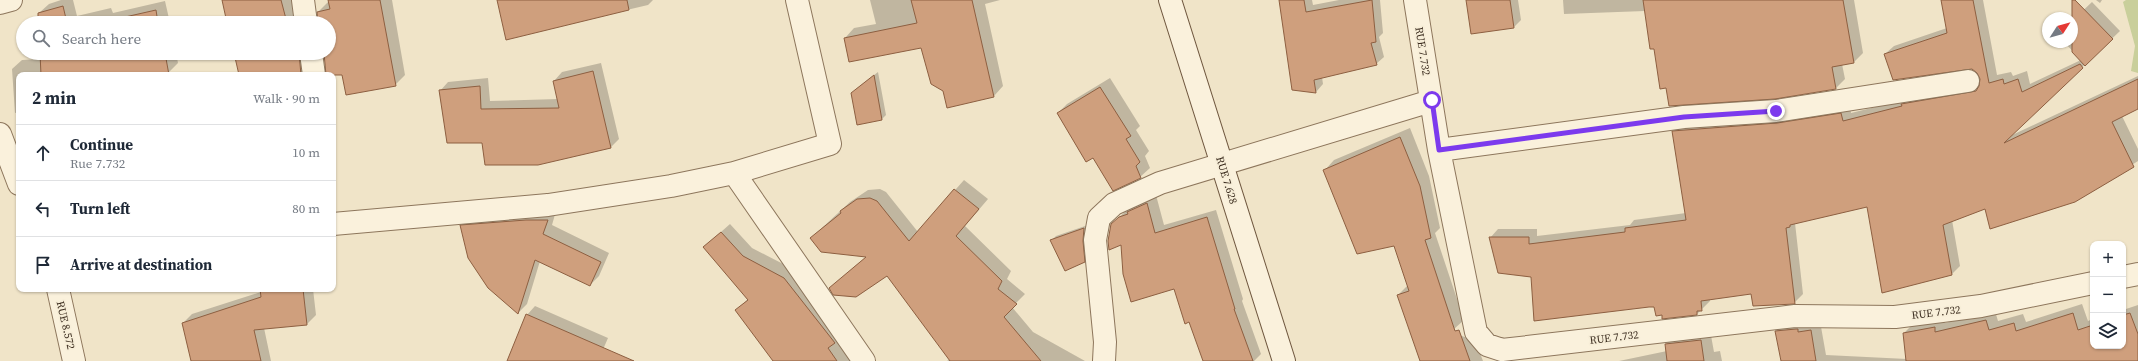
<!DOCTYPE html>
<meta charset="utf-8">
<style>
body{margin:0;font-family:"Source Serif 4",serif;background:#f2f2f3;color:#1f2937}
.controls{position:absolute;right:12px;bottom:12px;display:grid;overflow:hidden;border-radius:8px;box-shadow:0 1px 3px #0004}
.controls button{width:36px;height:36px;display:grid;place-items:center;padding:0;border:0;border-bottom:1px solid #e0e1e3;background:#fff;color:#1f2937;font:20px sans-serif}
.compass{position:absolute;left:2042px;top:12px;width:36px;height:36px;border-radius:50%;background:#fff;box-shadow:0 1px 3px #0004;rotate:54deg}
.stop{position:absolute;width:12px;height:12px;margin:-9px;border:3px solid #7c3aed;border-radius:50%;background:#fff}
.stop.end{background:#7c3aed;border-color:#fff;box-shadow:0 1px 4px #0008}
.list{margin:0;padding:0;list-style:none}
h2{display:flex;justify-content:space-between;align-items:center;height:52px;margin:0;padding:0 16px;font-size:17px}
h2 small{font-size:13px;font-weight:400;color:#747a83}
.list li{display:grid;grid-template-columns:26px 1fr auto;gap:12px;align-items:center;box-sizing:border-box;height:56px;padding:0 16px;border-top:1px solid #e0e1e3}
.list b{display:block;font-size:15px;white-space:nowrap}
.list p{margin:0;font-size:13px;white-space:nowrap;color:#747a83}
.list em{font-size:13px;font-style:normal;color:#747a83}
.icon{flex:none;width:22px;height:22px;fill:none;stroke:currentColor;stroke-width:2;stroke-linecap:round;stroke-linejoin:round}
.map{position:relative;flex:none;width:2138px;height:361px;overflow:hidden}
.search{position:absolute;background:#fff;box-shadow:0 1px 3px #0004;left:16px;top:16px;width:320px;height:44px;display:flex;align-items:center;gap:10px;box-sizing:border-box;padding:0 14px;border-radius:22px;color:#747a83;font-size:15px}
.panel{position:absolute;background:#fff;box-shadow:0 1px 3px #0004;left:16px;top:72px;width:320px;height:220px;border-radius:8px}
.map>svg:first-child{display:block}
.green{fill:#c9cf9b}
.shadow{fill:#0003}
.building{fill:#cf9f7d;stroke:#8d5f41}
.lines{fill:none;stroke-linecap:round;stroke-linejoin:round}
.minor-casing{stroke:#8d765c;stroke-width:24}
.secondary-casing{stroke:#6f573f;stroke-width:24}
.minor{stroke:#faf1dc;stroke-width:22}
.secondary{stroke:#faf1dc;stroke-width:22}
.route{stroke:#7c3aed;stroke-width:5}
.labels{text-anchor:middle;stroke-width:3.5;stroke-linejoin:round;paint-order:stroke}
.street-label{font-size:11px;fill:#3d2e20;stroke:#f7eed8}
</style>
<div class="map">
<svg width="2138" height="361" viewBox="0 0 2138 361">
<rect width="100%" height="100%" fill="#f0e4c8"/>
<path class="green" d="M2126 0H2138V73L2131 71 2135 46 2123 2Z"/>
<path class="shadow" d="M61 0H73L77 16 111 8 113 13 165 1 170 23H39V13L49 4Z
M223 0H293L310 23H228Z
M330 0H392L405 75 395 85 341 65 327 68 324 53H329V23H318V12Z
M498 0H653L648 5 507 38Z
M870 0H1000L985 4 1003 86 994 96 944 90 922 47 845 38 854 28 876 24Z
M1280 0H1312L1313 5 1339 0H1380L1383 33 1379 37 1384 57 1376 64 1322 77 1323 84 1316 92Z
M1467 0H1518L1521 20 1514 27Z
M1563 0H1854L1863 53 1854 62 1842 64 1845 79 1836 88 1775 98 1667 87 1645 11 1564 14Z
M1941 0H1983L1997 75 2011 72 2013 76 2027 71 2030 84 2081 60 2064 42H2072V21L2092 2 2120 31 2010 136 2138 76V108L2122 116 2138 149V161L2075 201 1985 207 1952 220 1960 266 1952 274 1883 292 1868 206 1795 223 1803 294 1794 303 1752 293 1710 298V301L1697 314H1662L1655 306 1532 276 1490 238 1498 229H1537V236L1630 225 1634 220 1686 213 1673 132 1682 123 1850 105 1851 113 1908 99 1910 96 1981 84V79L1978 72 1972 68 1885 54 1894 46 1947 28Z
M2096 0H2102L2100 3Z
M41 53H176L178 63 169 72 155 75H19V113V112L15 113 12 69 22 60 41 59Z
M235 53H310L311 65 299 75H240Z
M601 63 619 139 610 148 483 142 440 91 448 82 488 78 490 101 558 99 554 81 562 72Z
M878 72 886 115 882 119 858 123 856 89Z
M1110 78 1140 126 1136 130 1149 151 1145 156 1150 168 1140 177 1093 156 1058 113 1067 104Z
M1410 128 1429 176 1440 228 1435 233 1464 320 1454 329 1445 331 1475 340 1483 361H1420L1398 295 1408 285 1395 245 1325 170 1334 160Z
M964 180 988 199 965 226 1011 271 1007 279 1025 294 1012 307 1033 332 1085 361H947L950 359 887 275 830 288 867 256 811 238 850 202 868 190 880 189 886 192 918 232Z
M1156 195 1164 225 1216 210 1243 299 1242 301 1261 354 1254 361H1205L1190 321 1175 288 1122 243 1111 225 1128 209Z
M556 211 552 225 609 253 599 276 590 285 540 261 527 304 518 313 461 226 470 217Z
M730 224 752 248 793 269 851 361H775L736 310 748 299 704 247Z
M1088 225V257L1084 261 1052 240 1056 236Z
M261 289H313L316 315 307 324 264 328 271 361H192L183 323 192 314 261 292Z
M2082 304 2088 321 2093 319V346H2123V310L2138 305V361H1782L1776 331 1786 322 1820 321 1826 355 1907 359 1904 333 1914 323 1944 318 1945 323 1995 311 1998 321 2023 314 2026 322Z
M535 306 608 338 598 361H508L527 315Z
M1710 330 1714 352 1720 351 1722 361H1619L1667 351 1666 344 1675 334Z"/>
<path class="building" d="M222 0H281L286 19 293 17V23H227Z
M328 0H380L396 86 346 95 342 75H326L324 53H329V23H318L317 12 330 9Z
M497 0H627L629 10 506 40Z
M911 0H972L994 97 947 108 943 91 931 84 921 48 849 62 844 38 917 23Z
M1279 0H1304L1306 12 1372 0 1376 42 1371 43 1377 65 1314 80 1316 93 1292 90Z
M1466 0H1510L1514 28 1471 34Z
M1643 0H1843L1854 63 1832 67 1836 89 1775 99 1669 106 1666 88 1660 89 1654 49H1650Z
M1941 0H1973L1989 83 2003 79 2004 84 2018 79 2022 92 2080 64 2083 68 2004 143 2138 79V109L2112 122 2134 167 2075 202 1990 229 1985 209 1943 225 1952 275 1882 293 1867 207 1790 225V227L1786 228 1795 304 1753 306 1751 294 1701 301 1702 311H1697V315L1662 319V315L1656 316 1654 307H1649L1534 321 1531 277 1498 273 1489 237H1529V244L1625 232V228L1686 220 1672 131 1777 123 1841 113 1843 121 1902 106 1901 104 1976 91 1979 86 1980 79 1977 73 1972 69 1893 80 1884 54 1947 33Z
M2072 0H2075L2113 39 2085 66 2072 52Z
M63 6 67 23H38V13Z
M156 10 158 23H75L102 17 103 22Z
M40 53H165L169 75H41Z
M234 53H299L301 75H239Z
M593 71 611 148 538 165H485L482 143H447L439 90 480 86 481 109 559 108 553 81Z
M874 75 882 120 857 125 851 93Z
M1100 87 1131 136 1126 139 1140 162 1136 166 1141 178 1113 191 1093 158 1086 162 1057 113Z
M1400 137 1420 186 1431 238 1425 240 1455 331 1459 330 1470 361H1420L1397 295 1409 291 1394 246 1357 254 1323 170Z
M954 189 979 209 956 236 1002 281 998 289 1017 304 1004 317 1041 361H950L887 276 856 297 833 295 829 288 866 257 821 252 810 238 841 213 840 211 857 199 870 198 877 201 909 241Z
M1147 203 1155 233 1207 217 1235 309H1234L1253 361H1203L1189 322 1185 324 1174 289 1131 302 1123 274 1121 245 1109 250 1108 241 1111 224 1119 217 1128 214 1127 212Z
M526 220H548L543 234 601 262 590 286 535 260 518 314 488 288 468 258 460 225Z
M1084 228 1083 241 1085 262 1065 271 1050 240Z
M721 232 743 256 784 278 835 343 828 348 837 361H773L735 310 748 300 703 247Z
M260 289H303L307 325 254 330 261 361H191L182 323 261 297Z
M2073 313 2078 330 2093 325V346H2123V315L2130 313 2138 334V361H1906L1903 333 1935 327V332L1986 320 1989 330 2014 323 2016 331Z
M526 314 634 361H507Z
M1796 329H1798V332L1811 330 1816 361H1781L1775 331Z
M1701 340 1704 361H1667L1665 344Z"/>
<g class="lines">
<g class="minor-casing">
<path id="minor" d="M303 0 306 23
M1415 0 1439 150 1476 332 1487 345 1502 350 1795 316 1895 317 1981 306 2093 283
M0 3 11 0
M311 53 314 75
M0 134 19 184
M1439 150 1684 117 1776 111 1968 81
M734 173 864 361
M333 224 548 205 671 186 734 173 830 144 797 0
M2123 277 2138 274
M58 289 74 361
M1104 361 1105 342 1095 240 1099 218 1114 204 1160 183 1431 101"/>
</g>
<g class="secondary-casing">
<path id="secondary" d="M1170 0 1284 361"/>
</g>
<use href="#minor" class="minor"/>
<use href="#secondary" class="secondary"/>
</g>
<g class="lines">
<path class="route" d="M1432 100 1439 150 1684 117 1776 111"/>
</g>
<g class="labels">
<g class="street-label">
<text transform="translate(1423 51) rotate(81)" y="4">RUE 7.732</text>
<text transform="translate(1227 180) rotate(73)" y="4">RUE 7.628</text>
<text transform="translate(1936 312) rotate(-7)" y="4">RUE 7.732</text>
<text transform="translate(66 325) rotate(77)" y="4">RUE 8.572</text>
<text transform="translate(1614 337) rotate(-7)" y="4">RUE 7.732</text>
</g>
</g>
</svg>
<div class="controls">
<button>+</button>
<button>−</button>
<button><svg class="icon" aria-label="layers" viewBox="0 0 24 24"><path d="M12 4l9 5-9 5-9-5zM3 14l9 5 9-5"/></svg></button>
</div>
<svg class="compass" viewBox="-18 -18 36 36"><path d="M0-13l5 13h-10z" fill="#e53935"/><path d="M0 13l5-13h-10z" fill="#747a83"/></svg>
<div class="stop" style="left:1432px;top:100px"></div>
<div class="stop end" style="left:1776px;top:111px"></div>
<div class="search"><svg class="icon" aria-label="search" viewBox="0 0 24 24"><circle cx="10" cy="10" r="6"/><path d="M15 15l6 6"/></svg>Search here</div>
<section class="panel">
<h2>2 min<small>Walk · 90 m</small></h2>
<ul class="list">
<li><svg class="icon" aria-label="ahead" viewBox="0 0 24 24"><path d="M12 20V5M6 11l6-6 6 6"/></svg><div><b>Continue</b><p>Rue 7.732</p></div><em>10 m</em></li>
<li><svg class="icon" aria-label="left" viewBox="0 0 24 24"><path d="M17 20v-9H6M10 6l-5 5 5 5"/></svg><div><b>Turn left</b></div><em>80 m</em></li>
<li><svg class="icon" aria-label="arrive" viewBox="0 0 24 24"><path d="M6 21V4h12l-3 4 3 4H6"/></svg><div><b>Arrive at destination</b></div></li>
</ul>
</section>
</div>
